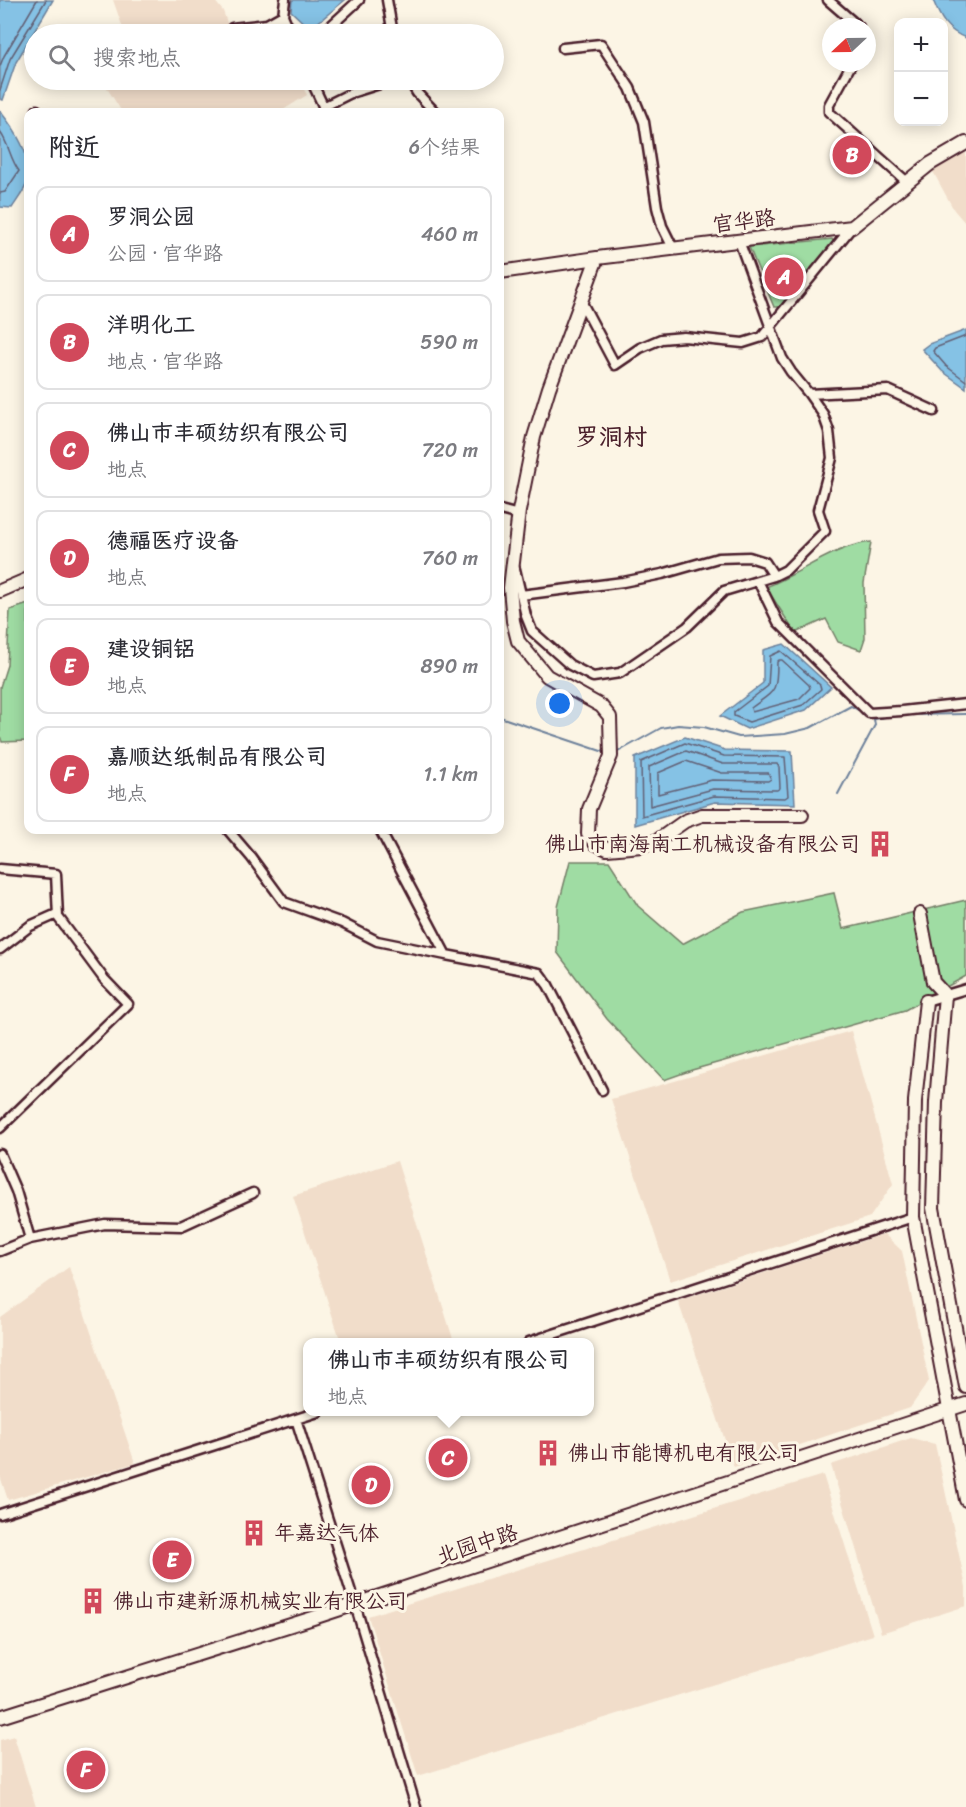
<!DOCTYPE html>
<html lang="zh">
<meta charset="utf-8">
<style>
body{margin:0;font-family:Sriracha,"LXGW WenKai TC",sans-serif;background:#f2f2f3;color:#2b2b33}
.controls{position:absolute;right:18px;top:18px;display:grid;overflow:hidden;border-radius:12px;box-shadow:0 3px 15px #0003}
.controls button{width:54px;height:54px;display:grid;place-items:center;padding:0;border:0;border-bottom:2px solid #e1e1e2;background:#fff;color:#2b2b33;font:30px sans-serif}
.compass{position:absolute;left:822px;top:18px;width:54px;height:54px;border-radius:50%;background:#fff;box-shadow:0 3px 15px #0003;rotate:248deg}
.you{position:absolute;left:560px;top:704px;width:21px;height:21px;margin:-15px;border:4px solid #fff;border-radius:50%;background:#1a73e8;box-shadow:0 0 0 9px #1a73e833}
.badge{display:grid;place-items:center;width:39px;height:39px;border-radius:50%;background:#d1495b;color:#fff;font-size:20px;font-weight:700}
.pin{position:absolute;translate:-50% -50%;border:3px solid #fff;box-shadow:0 2px 6px #0006}
.popup{position:absolute;left:303px;top:1338px;width:291px;height:78px;box-sizing:border-box;display:grid;place-content:center;border-radius:12px;background:#fff;filter:drop-shadow(0 2px 4px #0005);font-size:20px;white-space:nowrap;color:#7c7c81}
.popup b{font-size:22px;color:#2b2b33}
.popup::after{content:'';position:absolute;left:50%;top:100%;margin-left:-12px;border:12px solid transparent;border-top-color:#fff}
.list{margin:0;padding:0;list-style:none}
h2{display:flex;justify-content:space-between;align-items:center;height:78px;margin:0;padding:0 24px;font-size:26px}
h2 small{font-size:20px;font-weight:400;color:#7c7c81}
.list li{display:grid;grid-template-columns:39px 1fr auto;gap:18px;align-items:center;box-sizing:border-box;height:96px;margin:0 12px 12px;padding:0 12px;border:2px solid #e1e1e2;border-radius:12px}
.list b{display:block;font-size:22px;white-space:nowrap}
.list p{margin:0;font-size:20px;white-space:nowrap;color:#7c7c81}
.list em{font-size:20px;font-style:normal;color:#7c7c81}
.icon{flex:none;width:33px;height:33px;fill:none;stroke:currentColor;stroke-width:2;stroke-linecap:round;stroke-linejoin:round}
.map{position:relative;flex:none;width:966px;height:1807px;overflow:hidden}
.search{position:absolute;background:#fff;box-shadow:0 3px 15px #0003;left:24px;top:24px;width:480px;height:66px;display:flex;align-items:center;gap:15px;box-sizing:border-box;padding:0 21px;border-radius:33px;color:#7c7c81;font-size:22px}
.panel{position:absolute;background:#fff;box-shadow:0 3px 15px #0003;left:24px;top:108px;width:480px;height:726px;border-radius:12px}
.map>svg:first-child{display:block}
.built{fill:#f1ddca}
.green{fill:#9fdca3;stroke:#747e67;stroke-width:1.5}
.water{fill:#85c2e5;stroke:#6d819b;stroke-width:1.5}
.lines{fill:none;stroke-linecap:round;stroke-linejoin:round}
.shore{stroke:#626075;stroke-width:1.5}
.stream{stroke:#6d819b;stroke-width:2}
.street-casing{stroke:#4a1f2b;stroke-width:13}
.secondary-casing{stroke:#4a1f2b;stroke-width:16}
.street{stroke:#fcf5e5;stroke-width:8}
.secondary{stroke:#fcf5e5;stroke-width:12}
.labels{text-anchor:middle;stroke-width:6;stroke-linejoin:round;paint-order:stroke}
.street-label{font-size:21px;fill:#4a1f2b;stroke:#fcf5e5}
.poi-label{font-size:21px;fill:#4a1f2b;stroke:#fcf5e5;text-anchor:start}
.quarter-label{font-size:24px;font-weight:bold;fill:#4a1f2b;stroke:#fcf5e5}
</style>
<div class="map">
<svg width="966" height="1807" viewBox="0 0 966 1807">
<rect width="100%" height="100%" fill="#fcf5e5"/>
<filter id="ink" filterUnits="userSpaceOnUse"><feTurbulence type="fractalNoise" baseFrequency=".0167" numOctaves="2"/><feDisplacementMap in="SourceGraphic" scale="12" xChannelSelector="R" yChannelSelector="G"/><feConvolveMatrix kernelMatrix="1 2 1 2 8 2 1 2 1" color-interpolation-filters="sRGB"/></filter>
<g filter="url(#ink)">
<path class="built" d="M113 0H214L223 11 231 34H125Z
M125 80H299L307 95 280 112H122L107 88Z
M966 153V224L954 210 931 168Z
M851 1031 893 1184 870 1217 670 1281 611 1099Z
M397 1161 454 1342H341L293 1196Z
M884 1234 902 1251 929 1381 910 1408 734 1467 678 1301Z
M69 1267 135 1463 8 1500 0 1476V1317Z
M911 1438 935 1444 966 1587V1606L881 1633 831 1465Z
M823 1475 873 1635 418 1776 368 1616Z
M14 1736 36 1807H0V1740Z"/>
<path class="green" d="M832 239 834 243 782 307H774L749 247Z
M871 542 864 583 865 638 861 650 838 642 826 619 795 633 766 587C801 573 834 546 871 542Z
M28 604V741L2 742 0 736V687L7 665 10 610Z
M570 861H609L638 906 682 944 743 912 834 893 843 929 966 900V976L905 1010 692 1070 664 1080 607 1019 557 952 558 907Z"/>
<path class="water" d="M0 0H53L16 62 3 100 0 99Z
M292 0H345L310 29 291 11Z
M933 0H966V38C947 31 940 18 933 0Z
M0 111C13 127 34 158 28 180 26 189 17 200 12 208L0 207Z
M966 330V388L942 371 922 349 929 344Z
M784 644 831 687 806 710 747 729 720 716 763 683V650Z
M685 737 725 750 792 751 795 804 715 802 635 825V758Z"/>
<g class="lines">
<path class="shore" d="M0 66 4 56 37 0
M0 90 10 59 46 0
M0 132C9 144 10 159 19 171L5 192 0 193
M966 336 935 348 933 351 946 366 966 381
M781 651 820 685 821 689 803 705 749 722 734 716V712L768 686 770 656Z
M779 660H782L809 685 810 688 799 699 752 712 751 708C775 690 777 693 777 662Z
M685 743 724 756 785 757 788 796 785 798 714 796 642 816 641 762Z
M686 751 723 764H777L779 767 780 788 777 790 713 789 650 806 649 767Z
M686 761 722 773H768L771 779 768 781 712 780 658 794V773Z"/>
<path class="stream" d="M906 715 966 714
M500 717 607 753
M616 753 661 728 678 725 704 727 739 737 785 734 810 728 851 706 858 710
M838 794 875 725 874 719 897 715"/>
<g class="street-casing">
<path id="street" d="M285 0 283 15 291 34
M387 0 393 34
M828 0 859 27
M232 28 267 24 283 15
M322 34 359 0
M563 48 601 44 630 88 644 122 657 207 662 226 673 248
M852 63 829 105V112L907 182
M311 80 326 112
M409 80 417 93 435 112
M323 107 351 93 392 80
M37 110V112
M739 241 782 358 791 372 809 394
M581 301 615 365 640 348 661 339 684 337 743 343 762 337 852 227
M500 510 519 515
M515 569 526 616 532 631 570 665 593 677 620 673 687 627 724 591 774 576
M758 581 778 622 869 713 902 711 966 704
M521 595 623 582 662 574 718 558 749 557 765 562 774 576 786 570 825 531 818 510 832 458 829 431 823 414 809 394 888 390 934 411
M228 830 251 857 284 902 342 923 377 941 446 955
M380 830 446 955 539 973 548 985 602 1090
M0 869 56 874 58 917 104 979 128 1004 0 1128
M0 949 30 926 57 914
M926 1001 966 989
M0 1154 16 1191 30 1239
M0 1251 30 1239 105 1224 181 1226 253 1193
M529 1342 913 1217
M296 1419 357 1611 416 1807
M0 1514 318 1412"/>
</g>
<g class="secondary-casing">
<path id="secondary" d="M597 258 549 388 534 437 519 511 510 588 513 621 518 641 547 676 601 706 610 717 611 756 589 809 588 834 595 843 607 849 642 846 658 840 685 821 702 815H802
M500 272 597 258 852 227 930 164 966 143
M0 591 28 579
M920 914 933 982 945 995 936 1102 933 1208 966 1387
M926 1001 915 1101 913 1217 966 1500
M0 1717 313 1618 966 1404"/>
</g>
<use href="#street" class="street"/>
<use href="#secondary" class="secondary"/>
</g>
</g>
<defs>
<g id="building-bare" transform="scale(2.07)"><path d="M-4-6H4V6H1V3H-1V6H-4ZM-2.5-4.3h1.7v1.8h-1.7ZM.8-4.3h1.7v1.8H.8ZM-2.5-1h1.7V.8h-1.7ZM.8-1h1.7V.8H.8Z" fill="#d1495b" stroke="#fcf5e5" stroke-width="2.5" paint-order="stroke"/></g>
</defs>
<g fill-rule="evenodd">
<use href="#building-bare" x="880" y="844"/>
<use href="#building-bare" x="548" y="1453"/>
<use href="#building-bare" x="254" y="1533"/>
<use href="#building-bare" x="93" y="1601"/>
</g>
<g class="labels">
<g class="street-label">
<text transform="translate(744 221) rotate(-7)" y="7">官华路</text>
<text transform="translate(477 1544) rotate(-18)" y="7">北园中路</text>
</g>
<g class="poi-label">
<text x="860" y="851" text-anchor="end">佛山市南海南工机械设备有限公司</text>
<text x="568" y="1460">佛山市能博机电有限公司</text>
<text x="274" y="1540">年嘉达气体</text>
<text x="113" y="1608">佛山市建新源机械实业有限公司</text>
</g>
<g class="quarter-label">
<text x="611" y="445">罗洞村</text>
</g>
</g>
</svg>
<div class="controls">
<button>+</button>
<button>−</button>
</div>
<svg class="compass" viewBox="-18 -18 36 36"><path d="M0-13l5 13h-10z" fill="#e53935"/><path d="M0 13l5-13h-10z" fill="#7c7c81"/></svg>
<div class="you"></div>
<div class="pin badge" style="left:784px;top:277px">A</div>
<div class="pin badge" style="left:852px;top:155px">B</div>
<div class="pin badge" style="left:448px;top:1458px">C</div>
<div class="popup"><b>佛山市丰硕纺织有限公司</b>地点</div>
<div class="pin badge" style="left:371px;top:1485px">D</div>
<div class="pin badge" style="left:172px;top:1560px">E</div>
<div class="pin badge" style="left:86px;top:1770px">F</div>
<div class="search"><svg class="icon" aria-label="search" viewBox="0 0 24 24"><circle cx="10" cy="10" r="6"/><path d="M15 15l6 6"/></svg>搜索地点</div>
<section class="panel">
<h2>附近<small>6个结果</small></h2>
<ul class="list">
<li><span class="badge">A</span><div><b>罗洞公园</b><p>公园 · 官华路</p></div><em>460 m</em></li>
<li><span class="badge">B</span><div><b>洋明化工</b><p>地点 · 官华路</p></div><em>590 m</em></li>
<li><span class="badge">C</span><div><b>佛山市丰硕纺织有限公司</b><p>地点</p></div><em>720 m</em></li>
<li><span class="badge">D</span><div><b>德福医疗设备</b><p>地点</p></div><em>760 m</em></li>
<li><span class="badge">E</span><div><b>建设铜铝</b><p>地点</p></div><em>890 m</em></li>
<li><span class="badge">F</span><div><b>嘉顺达纸制品有限公司</b><p>地点</p></div><em>1.1 km</em></li>
</ul>
</section>
</div>
